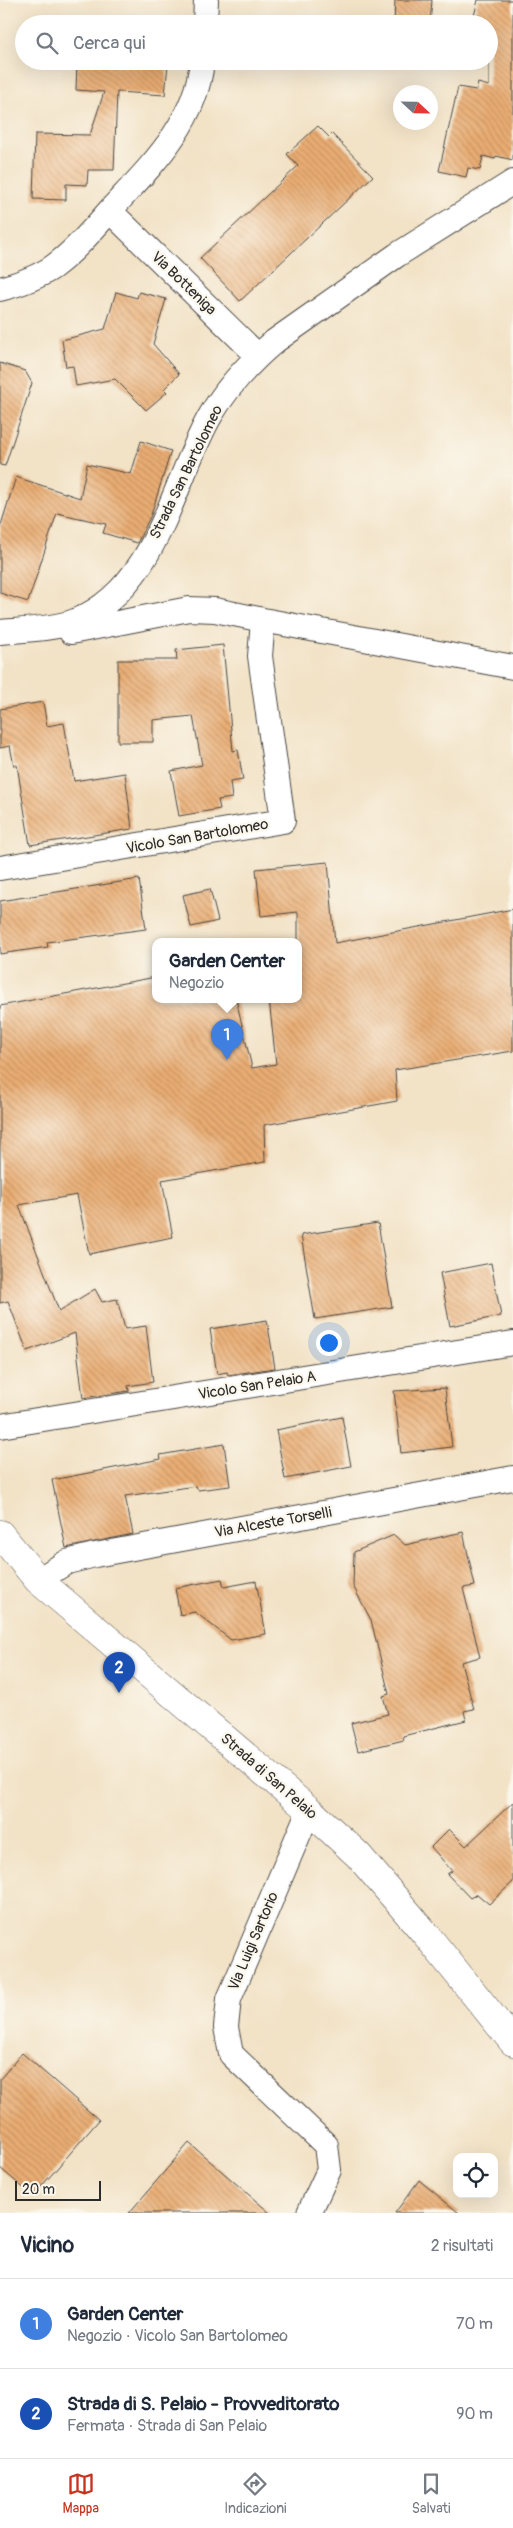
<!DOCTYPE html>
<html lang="it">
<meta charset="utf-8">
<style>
body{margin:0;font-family:Pangolin,sans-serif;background:#f2f2f3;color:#1f2937}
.controls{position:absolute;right:15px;bottom:15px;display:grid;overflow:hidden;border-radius:10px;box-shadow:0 5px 20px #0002}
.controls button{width:45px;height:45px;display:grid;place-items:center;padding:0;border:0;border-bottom:1px solid #e0e1e3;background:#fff;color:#1f2937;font:25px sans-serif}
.compass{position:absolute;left:393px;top:85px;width:45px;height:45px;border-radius:50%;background:#fff;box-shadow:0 5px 20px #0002;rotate:112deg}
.scale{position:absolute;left:15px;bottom:12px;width:86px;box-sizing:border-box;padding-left:5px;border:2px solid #2b2b2b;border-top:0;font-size:14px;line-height:18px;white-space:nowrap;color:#2b2b2b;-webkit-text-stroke:4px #fbf7ec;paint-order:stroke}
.you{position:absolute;left:328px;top:1342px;width:18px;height:18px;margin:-12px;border:4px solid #fff;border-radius:50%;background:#1a73e8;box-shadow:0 0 0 8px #1a73e833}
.badge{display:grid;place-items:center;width:32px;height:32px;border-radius:50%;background:#c8321e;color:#fff;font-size:16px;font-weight:700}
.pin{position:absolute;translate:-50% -41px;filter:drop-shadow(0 1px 2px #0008)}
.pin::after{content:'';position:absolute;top:26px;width:18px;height:15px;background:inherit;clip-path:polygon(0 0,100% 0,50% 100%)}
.popup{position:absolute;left:152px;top:938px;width:150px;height:65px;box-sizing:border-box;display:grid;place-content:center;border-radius:10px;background:#fff;filter:drop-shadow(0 1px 4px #0005);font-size:16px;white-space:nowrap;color:#747a83}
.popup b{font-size:19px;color:#1f2937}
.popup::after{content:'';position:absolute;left:50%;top:100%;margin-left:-10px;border:10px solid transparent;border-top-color:#fff}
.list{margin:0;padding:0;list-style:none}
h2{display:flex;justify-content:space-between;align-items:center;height:65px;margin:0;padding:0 20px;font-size:21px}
h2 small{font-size:16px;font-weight:400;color:#747a83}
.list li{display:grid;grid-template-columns:32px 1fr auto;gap:15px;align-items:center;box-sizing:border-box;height:90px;padding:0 20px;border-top:1px solid #e0e1e3}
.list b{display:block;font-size:19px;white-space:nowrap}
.list p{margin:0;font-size:16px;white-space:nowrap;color:#747a83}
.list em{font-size:16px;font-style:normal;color:#747a83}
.icon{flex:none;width:28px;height:28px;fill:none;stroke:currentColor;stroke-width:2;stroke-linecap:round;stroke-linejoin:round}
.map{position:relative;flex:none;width:513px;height:2213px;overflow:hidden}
.search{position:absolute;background:#fff;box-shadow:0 5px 20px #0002;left:15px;right:15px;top:15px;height:55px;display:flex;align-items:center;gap:12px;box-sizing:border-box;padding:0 18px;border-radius:28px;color:#747a83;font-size:19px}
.sheet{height:245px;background:#fff}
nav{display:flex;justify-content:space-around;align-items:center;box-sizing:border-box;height:70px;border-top:1px solid #e0e1e3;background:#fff;font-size:14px;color:#747a83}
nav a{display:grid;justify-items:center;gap:2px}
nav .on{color:#c8321e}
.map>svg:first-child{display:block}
.building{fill:url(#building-back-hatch)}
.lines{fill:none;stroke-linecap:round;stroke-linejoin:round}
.minor-casing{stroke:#494642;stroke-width:26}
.tertiary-casing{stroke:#494642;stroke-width:29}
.minor{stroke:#fff;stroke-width:24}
.tertiary{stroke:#fff;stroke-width:28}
.labels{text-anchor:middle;stroke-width:4.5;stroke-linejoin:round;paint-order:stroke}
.street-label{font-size:15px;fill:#2b2b2b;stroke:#fbf7ec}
</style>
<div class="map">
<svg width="513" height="2213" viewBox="0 0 513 2213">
<defs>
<pattern id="building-back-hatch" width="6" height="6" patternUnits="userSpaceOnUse" patternTransform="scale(1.25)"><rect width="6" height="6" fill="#eaad73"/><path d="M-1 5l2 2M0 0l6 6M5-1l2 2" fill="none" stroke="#be8d5f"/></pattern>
</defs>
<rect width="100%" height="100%" fill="#fbf7ec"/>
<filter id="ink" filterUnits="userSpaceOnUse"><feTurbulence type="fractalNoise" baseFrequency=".02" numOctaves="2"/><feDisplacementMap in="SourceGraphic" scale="10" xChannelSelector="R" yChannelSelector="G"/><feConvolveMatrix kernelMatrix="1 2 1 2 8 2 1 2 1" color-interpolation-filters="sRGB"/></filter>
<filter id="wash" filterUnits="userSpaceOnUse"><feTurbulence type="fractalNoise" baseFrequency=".0096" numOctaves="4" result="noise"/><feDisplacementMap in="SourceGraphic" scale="20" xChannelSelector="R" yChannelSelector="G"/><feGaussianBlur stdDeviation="1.12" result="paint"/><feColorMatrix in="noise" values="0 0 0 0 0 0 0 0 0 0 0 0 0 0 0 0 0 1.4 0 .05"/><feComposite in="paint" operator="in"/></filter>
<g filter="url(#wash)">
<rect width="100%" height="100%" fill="#f2e2c6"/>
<g id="blocks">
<path class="building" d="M395 0H432L430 24H394Z
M478 0H513V160L496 156 495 159 483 156 480 170 468 168 466 177 439 171 458 87 476 90 478 83 489 86V24H472Z
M77 61H174V66L168 64 165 95 117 92 114 170H88L87 185 66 184V200L33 199 35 134 90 135 104 92 76 90Z
M318 126 329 137 332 134 373 176 240 301 200 258 298 166 287 154Z
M116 292 137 298 139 292 166 299 153 344 179 374 164 389 167 392 146 410 115 379 76 386 73 366 66 367 62 340 105 329Z
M0 363 25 371 32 383 5 466 0 465Z
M141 441 171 451 151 515 137 543 103 533 106 524 57 513 28 602 0 593V528L16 477 80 498 87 464 131 474Z
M223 645 233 751 238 750 243 780 230 782 232 798 218 800 220 809 179 816 171 771 202 765 193 716 153 720V742H118V660H177L176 650Z
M43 702 47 726 64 723 74 781 125 773 132 829 30 845 17 765 14 766 10 746 0 748V709Z
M328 862 335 943 513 909V1051L395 1070 397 1101 264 1125 265 1162 162 1180 173 1237 89 1254 77 1195 19 1205 59 1311 95 1289 102 1302 117 1299 125 1329 146 1326 153 1382 128 1386 129 1391 83 1398 75 1333 27 1351 8 1301 0 1303V1006L156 977V999H236L252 1068 276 1064 269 999H298V912L261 916 256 869Z
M139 879 146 929 47 942 48 947 0 954V901Z
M210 889 218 921 191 927 183 895Z
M378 1223 392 1307 315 1319 301 1235Z
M491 1263 501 1316 450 1326 440 1273Z
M267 1320 275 1368 228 1375 227 1372 217 1374 210 1329Z
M445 1388 452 1447 401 1453 394 1391Z
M342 1417 351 1466 285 1479 276 1430Z
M224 1444 230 1486 198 1490 196 1486 125 1496 133 1534 66 1548 52 1480 161 1459 160 1455Z
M463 1532 475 1586 463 1588 480 1657 461 1662 474 1709 464 1711 466 1720 403 1736 404 1740 358 1751 351 1723 388 1714 383 1696 389 1694 371 1620 353 1586 354 1552 394 1535 405 1545Z
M222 1579 224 1587 256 1581 266 1634 231 1640 195 1612 180 1615 175 1588Z
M513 1802V1882L489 1904 477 1894 470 1898 447 1874 452 1871 431 1847 449 1829 466 1846Z
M22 2053 99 2120 33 2196 0 2168V2079Z
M189 2143 270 2213H129Z
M419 2180 459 2213H395Z"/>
</g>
</g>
<g filter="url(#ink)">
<use href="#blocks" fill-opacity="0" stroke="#494642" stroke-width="1"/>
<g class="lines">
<g class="minor-casing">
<path id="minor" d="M205 24 206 0
M110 211 258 356
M0 289C19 284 37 278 53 267 75 251 94 228 112 208 152 165 196 123 202 61
M263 620 513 667
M0 632C22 630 55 629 75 621 156 588 171 487 209 418 226 388 249 363 275 341L397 255 513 182
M0 868 283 821 260 656 263 620 215 610 189 609 71 632
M0 1426 513 1343
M38 1580 67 1562 95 1555 513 1478
M309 1810 229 1999 226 2027 231 2054 326 2145 329 2170 309 2213"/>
</g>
<g class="tertiary-casing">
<path id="tertiary" d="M0 1534 38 1580 309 1810 358 1855 424 1932 513 2042"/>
</g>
<use href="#minor" class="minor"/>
<use href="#tertiary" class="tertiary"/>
</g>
</g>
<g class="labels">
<g class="street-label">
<text transform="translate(184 283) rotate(44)" y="5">Via Botteniga</text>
<text transform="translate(186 472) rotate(-64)" y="5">Strada San Bartolomeo</text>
<text transform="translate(197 836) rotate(-10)" y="5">Vicolo San Bartolomeo</text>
<text transform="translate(257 1385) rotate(-9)" y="5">Vicolo San Pelaio A</text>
<text transform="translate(273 1522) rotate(-10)" y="5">Via Alceste Torselli</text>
<text transform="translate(269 1776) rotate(41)" y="5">Strada di San Pelaio</text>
<text transform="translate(253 1941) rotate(-67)" y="5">Via Luigi Sartorio</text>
</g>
</g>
</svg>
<div class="controls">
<button><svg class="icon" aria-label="locate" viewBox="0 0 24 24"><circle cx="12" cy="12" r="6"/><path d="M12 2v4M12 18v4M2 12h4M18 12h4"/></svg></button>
</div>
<svg class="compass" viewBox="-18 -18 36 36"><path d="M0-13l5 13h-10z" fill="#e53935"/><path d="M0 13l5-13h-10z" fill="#747a83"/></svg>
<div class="scale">20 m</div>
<div class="you"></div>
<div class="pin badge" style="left:227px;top:1060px;background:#3f7fe0">1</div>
<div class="popup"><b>Garden Center</b>Negozio</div>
<div class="pin badge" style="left:119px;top:1693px;background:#1a4fb4">2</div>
<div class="search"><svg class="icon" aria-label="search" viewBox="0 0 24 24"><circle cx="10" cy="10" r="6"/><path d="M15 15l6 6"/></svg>Cerca qui</div>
</div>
<section class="sheet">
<h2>Vicino<small>2 risultati</small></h2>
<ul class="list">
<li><span class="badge" style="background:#3f7fe0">1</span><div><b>Garden Center</b><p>Negozio · Vicolo San Bartolomeo</p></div><em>70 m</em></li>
<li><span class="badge" style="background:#1a4fb4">2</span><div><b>Strada di S. Pelaio - Provveditorato</b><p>Fermata · Strada di San Pelaio</p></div><em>90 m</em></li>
</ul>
</section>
<nav>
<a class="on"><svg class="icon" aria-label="map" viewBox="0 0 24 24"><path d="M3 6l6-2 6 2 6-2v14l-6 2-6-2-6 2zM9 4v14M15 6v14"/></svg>Mappa</a>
<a><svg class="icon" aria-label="directions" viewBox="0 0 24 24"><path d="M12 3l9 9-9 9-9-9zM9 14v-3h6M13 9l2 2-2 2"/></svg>Indicazioni</a>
<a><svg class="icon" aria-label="saved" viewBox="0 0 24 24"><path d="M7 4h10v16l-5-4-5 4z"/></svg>Salvati</a>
</nav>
